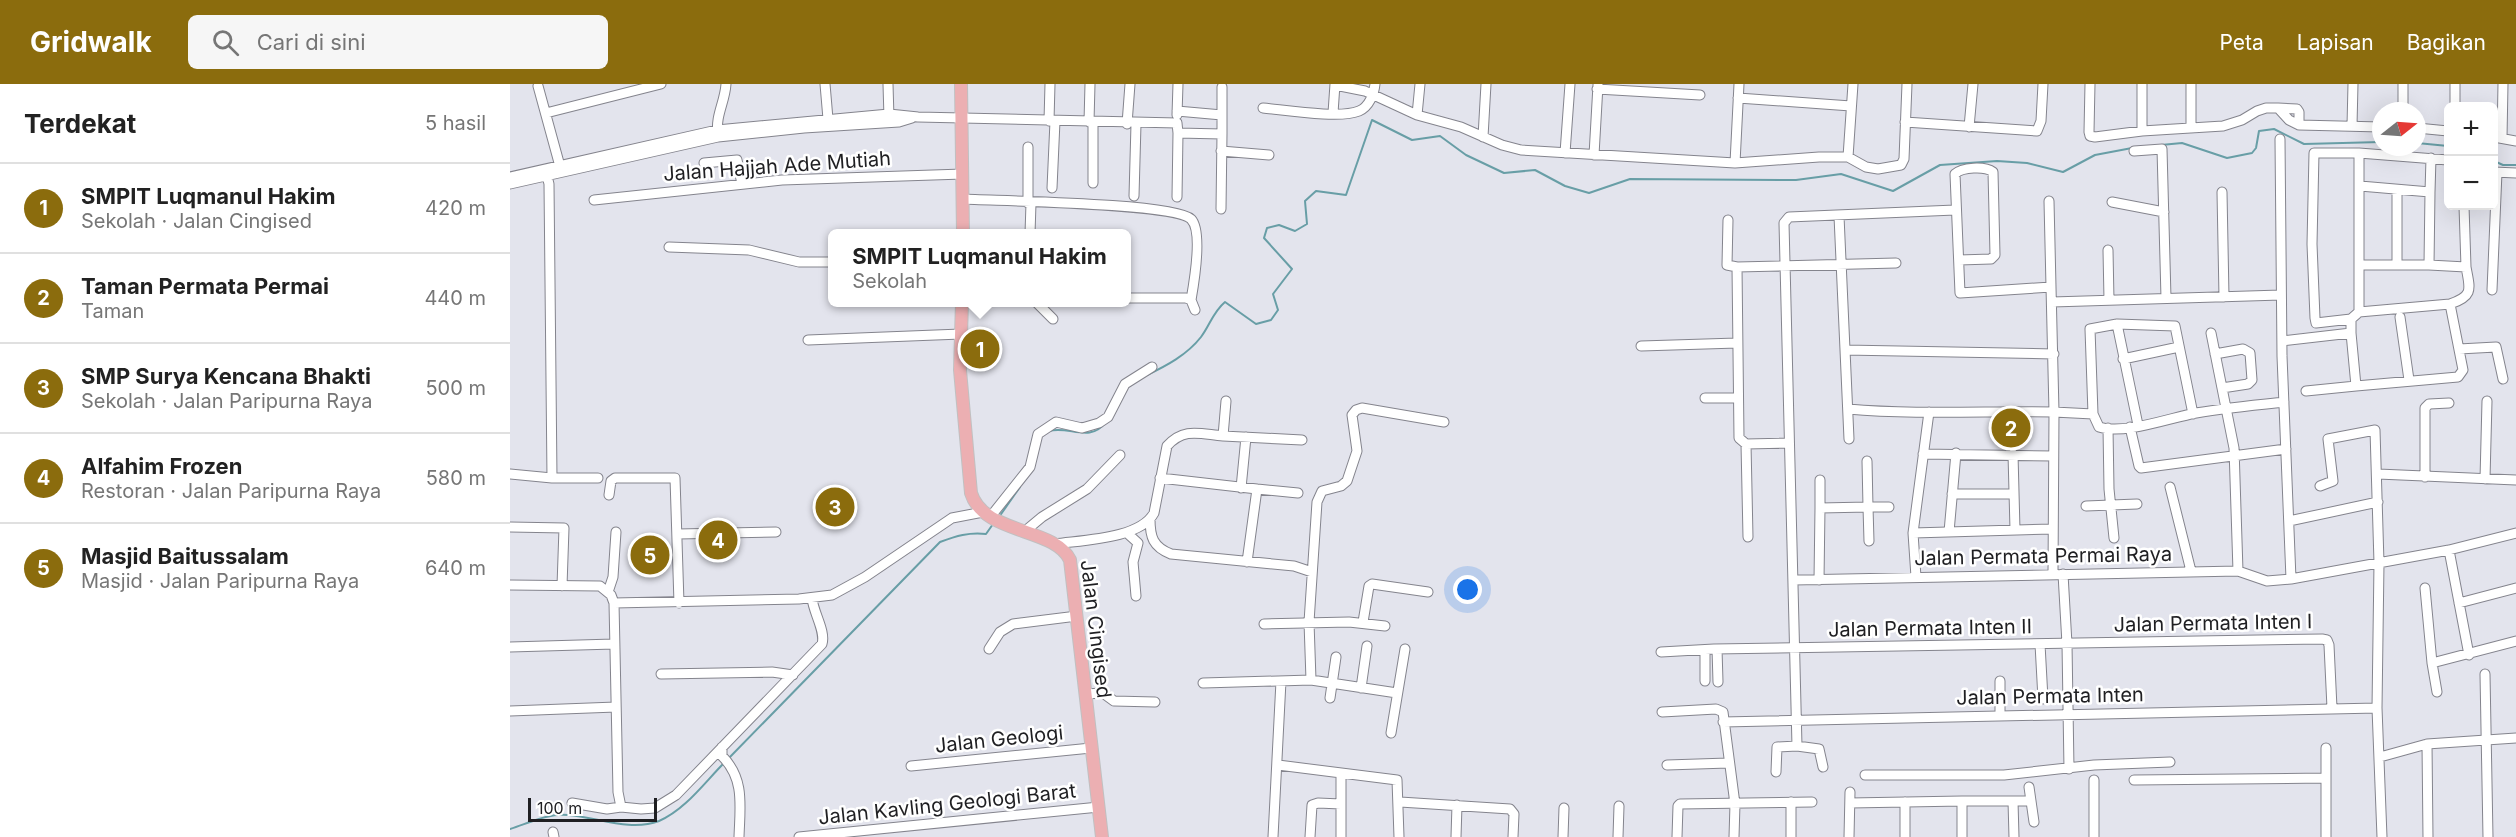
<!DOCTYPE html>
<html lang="id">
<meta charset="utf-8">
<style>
body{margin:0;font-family:Inter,sans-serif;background:#f6f6f6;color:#222}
.controls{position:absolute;right:18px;top:18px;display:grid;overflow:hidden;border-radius:9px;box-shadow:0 6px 24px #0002}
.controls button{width:54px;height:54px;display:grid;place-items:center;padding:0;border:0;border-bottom:2px solid #e0e0e0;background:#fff;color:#222;font:30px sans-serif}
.compass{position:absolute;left:1862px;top:18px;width:54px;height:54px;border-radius:50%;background:#fff;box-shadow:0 6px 24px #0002;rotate:73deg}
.scale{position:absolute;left:18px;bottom:15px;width:129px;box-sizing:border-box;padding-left:6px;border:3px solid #1f1f22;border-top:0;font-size:16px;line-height:21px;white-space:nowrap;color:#1f1f22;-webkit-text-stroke:4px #fff;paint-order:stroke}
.you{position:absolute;left:958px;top:506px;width:21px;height:21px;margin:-15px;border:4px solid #fff;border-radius:50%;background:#1a73e8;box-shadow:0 0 0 9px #1a73e833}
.badge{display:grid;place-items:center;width:39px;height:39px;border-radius:50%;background:#8b6c0d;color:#fff;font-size:20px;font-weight:700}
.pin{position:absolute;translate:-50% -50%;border:3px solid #fff;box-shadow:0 2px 6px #0006}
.popup{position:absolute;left:318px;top:145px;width:303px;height:78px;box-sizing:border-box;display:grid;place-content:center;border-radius:9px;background:#fff;filter:drop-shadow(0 2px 4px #0005);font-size:20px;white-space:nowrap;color:#767676}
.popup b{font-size:22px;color:#222}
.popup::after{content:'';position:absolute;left:50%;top:100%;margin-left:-12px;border:12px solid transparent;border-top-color:#fff}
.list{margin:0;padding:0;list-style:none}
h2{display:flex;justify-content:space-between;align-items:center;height:78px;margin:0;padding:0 24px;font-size:26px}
h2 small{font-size:20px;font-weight:400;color:#767676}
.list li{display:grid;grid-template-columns:39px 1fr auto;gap:18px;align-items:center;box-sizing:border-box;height:90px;padding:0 24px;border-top:2px solid #e0e0e0}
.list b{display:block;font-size:22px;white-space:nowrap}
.list p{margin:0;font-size:20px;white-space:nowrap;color:#767676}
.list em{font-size:20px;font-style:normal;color:#767676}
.icon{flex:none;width:33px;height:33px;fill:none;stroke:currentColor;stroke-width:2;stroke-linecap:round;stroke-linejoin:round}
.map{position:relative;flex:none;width:2006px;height:753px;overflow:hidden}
header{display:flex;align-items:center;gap:36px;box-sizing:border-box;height:84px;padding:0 30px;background:#8b6c0d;color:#fff}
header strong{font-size:28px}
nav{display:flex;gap:33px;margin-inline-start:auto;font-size:21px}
.search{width:420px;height:54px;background:#f6f6f6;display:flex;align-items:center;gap:15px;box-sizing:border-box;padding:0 21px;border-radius:9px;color:#767676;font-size:22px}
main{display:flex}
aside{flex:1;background:#fff}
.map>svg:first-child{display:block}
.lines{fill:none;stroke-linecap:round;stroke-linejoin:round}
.stream{stroke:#689ea6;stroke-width:2}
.minor-casing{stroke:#84848d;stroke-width:11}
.major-casing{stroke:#c0c0c1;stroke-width:14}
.minor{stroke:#fff;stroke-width:9}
.major{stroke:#ecafb2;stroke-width:12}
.labels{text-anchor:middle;stroke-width:5;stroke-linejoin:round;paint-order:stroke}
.street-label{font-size:20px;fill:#1f1f22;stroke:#fff}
</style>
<header>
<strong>Gridwalk</strong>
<div class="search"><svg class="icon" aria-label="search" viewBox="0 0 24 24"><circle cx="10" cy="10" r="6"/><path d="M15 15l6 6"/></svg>Cari di sini</div>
<nav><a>Peta</a><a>Lapisan</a><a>Bagikan</a></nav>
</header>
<main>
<aside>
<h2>Terdekat<small>5 hasil</small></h2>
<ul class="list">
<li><span class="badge">1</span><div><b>SMPIT Luqmanul Hakim</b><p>Sekolah · Jalan Cingised</p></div><em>420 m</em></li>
<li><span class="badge">2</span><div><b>Taman Permata Permai</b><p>Taman</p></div><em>440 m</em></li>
<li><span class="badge">3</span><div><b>SMP Surya Kencana Bhakti</b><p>Sekolah · Jalan Paripurna Raya</p></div><em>500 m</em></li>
<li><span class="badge">4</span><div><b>Alfahim Frozen</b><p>Restoran · Jalan Paripurna Raya</p></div><em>580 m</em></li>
<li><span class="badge">5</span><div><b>Masjid Baitussalam</b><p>Masjid · Jalan Paripurna Raya</p></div><em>640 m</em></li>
</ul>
</aside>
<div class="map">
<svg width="2006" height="753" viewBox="0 0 2006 753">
<rect width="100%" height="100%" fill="#e3e4ed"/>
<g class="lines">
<path class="stream" d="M1907 59 1938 62
M1651 61 1672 59 1717 74 1742 69 1746 64 1749 47 1764 45 1794 60 1871 58
M1984 77 1993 81H2006
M637 291C656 282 677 271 691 253 700 241 703 228 715 218L746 240 761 236 768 226 763 210 782 185 754 154 757 144 769 141 785 147 797 140 795 117 806 107 836 111 862 36 902 56 930 52 956 71 994 89 1025 86 1055 102 1079 109 1120 95 1286 96 1331 90 1383 107 1430 81 1487 77 1517 79 1553 88 1585 71 1622 64
M539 347C558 341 580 359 595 339
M489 433 510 403
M218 675 430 458C446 452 459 448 476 450L483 440
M0 745C19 739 38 729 58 731 87 733 120 748 149 737 175 726 195 698 214 679"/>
<g class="minor-casing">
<path id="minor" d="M315 0 318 35
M378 0 379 34
M1580 0 1579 48 1580 52 1585 53 1632 47 1713 42 1732 36 1747 27 1756 24H1768L1779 36 1789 41 1871 43
M1893 0V27
M825 1 855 7 907 31 951 43 992 61 1011 66 1225 79 1309 73H1338L1356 83 1368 85 1391 81 1394 75 1397 0
M28 2 51 86
M1087 5 1190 11
M1228 14 1341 22
M1945 22V0
M753 24C775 26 830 35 849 27 859 23 864 10 865 0
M1768 24 1787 25 1789 28V41
M667 27 712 31V50
M36 29 151 0
M823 29 825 0
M667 31 668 0
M712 31V3
M907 31 910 0
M539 37 540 0
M579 38 580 0
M1395 38 1527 47 1531 37 1533 0
M617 40 620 0
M1842 42 1843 0
M1459 43 1463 0
M1681 44V0
M1907 44 1938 47
M1632 47V0
M208 50C205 32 215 18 216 0
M973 53 976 0
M1984 53 2006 57
M1992 54 1993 0
M1770 55 1772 272 1781 495
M518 63V119
M711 67 759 71
M1624 67 1652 65 1656 214
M1055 69 1060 0
M1084 71 1088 1
M1338 73 1343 0
M194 79 227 76 232 100
M1225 79 1229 0
M36 88 39 100 42 394
M1984 88 2006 89
M0 93 207 46 379 30 408 33 667 39 668 49 712 50 711 125
M583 99V38
M0 100 208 53 294 44 389 38 402 34
M542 104 545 37
M1712 108 1714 213
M1920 108 1921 74
M624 112 626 40
M667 113 668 49
M453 115C487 117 664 119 681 135 693 147 684 199 681 216
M84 116 272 96 453 90
M1539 117 1541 203
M1602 118 1654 128
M1329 132 1339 355
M1218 136 1217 181 1227 183 1229 354 1236 360 1279 359
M520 150 521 119
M159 163 239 166 289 178H323
M1598 166 1599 216
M1887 180V107
M1849 181H1919L1920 108 1850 102
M1919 181 1956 183 1954 122
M1227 183 1386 179
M1982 206 1987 88
M617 214H676L681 216 685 226
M526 218 543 235
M1542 218 1771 211
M1940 220C1964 212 1960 205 1956 183
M1849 228V69
M1890 233 1899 296
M1841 235 1806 239 1805 234 1802 160 1804 69H1849L1938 76
M1607 240 1628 341
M1701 249 1724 364 1728 487
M1841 249V235L1849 228 1940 220 1953 286 1948 293 1846 302
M298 256 451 250
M1772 257 1841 249 1846 302 1796 307
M1131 262 1227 259
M1949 265 1986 263 1993 295
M1335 266 1544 270
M1705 270 1733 265 1740 269 1742 296 1738 300 1712 304
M1613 275 1669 263
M1195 314H1228
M1338 325C1406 331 1475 327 1544 328L1541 203 1450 209 1445 90C1452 83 1475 82 1483 88L1485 171 1481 175 1449 176
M1683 330 1665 242 1607 240 1580 245 1583 330 1589 343C1614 351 1659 334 1686 329 1715 324 1745 321 1774 318
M1620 343 1629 382 1631 384 1776 365
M1598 344 1599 405 1604 454
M713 352 792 356
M1236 360 1238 453
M1413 370 1543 372
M1503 370 1505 446
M0 390 42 394H88
M1868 390 2006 396
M1915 393V324L1919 320 1939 319
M650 394 747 405 737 478
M1975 395 1977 317
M1310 396V424
M1810 402 1823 397 1818 355 1865 346 1869 479 1867 624 1872 753
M1660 403 1681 487
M731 404 736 353
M747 405 788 409
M1442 410H1504
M99 411 101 397 105 394H165L169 519
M1576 422 1627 420
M481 432 520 383 528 350 546 338 572 344 589 339 598 333 615 300 642 283
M640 435C640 453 643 463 661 470L784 482 802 488
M1779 437 1868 418
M0 443 54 444 52 502
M514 448 532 433 577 405 610 371
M1439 448 1446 369
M617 449 628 459 623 478 626 512
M1403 449 1542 445
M168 450 266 448
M1359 457 1358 423H1379
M545 460C572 456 630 455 644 429L657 362C674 343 690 350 713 352L716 317
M1939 466 1959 571
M1543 490 1544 328 1583 330
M1553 490 1557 560 1559 685
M1406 493 1403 449 1419 328
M1284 496 1728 487 1757 497 1781 495 1939 466 2006 449
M1309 496 1310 424 1358 423 1357 377
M0 501 90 502 101 511 104 519 108 708 111 723
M1915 504 1922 579 2006 557
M98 508 103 493 106 448
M104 519 289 515 322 511 355 493 442 434 473 428
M1949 519 2006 504
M853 538 859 502 862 500 918 508
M754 540 839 538 875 542
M1530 560 1533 615
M0 563 104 560
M479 565 490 548 503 540 567 532
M1207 565 1208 598
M1195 566V597
M1151 568 1204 565 1812 555 1817 556 1819 561 1822 624
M1922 579 1927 608
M151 590 262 588 283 591
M1975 590 1978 753
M801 596 799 538 807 418 812 407 831 402 837 397 847 367 842 331 846 326 852 324 934 338
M693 599 801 596 887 609
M851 604 857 562
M575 610 593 609 604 617 645 618
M820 614 826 573
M0 627 106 623
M1152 628 1206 625 1213 628 1225 720 1224 753
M1490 631V597
M1213 638 1867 624
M881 649 895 565
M1917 660 1918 753
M212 663V672C235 695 230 722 229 753
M1816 664V753
M1870 673 1917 660 2006 654
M768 681 887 696 889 753
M1157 681 1218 679
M401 682 581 664
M1313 683 1309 665 1287 662 1274 139 1279 133 1445 126
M1266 688 1267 663 1287 662
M831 689V753
M1355 691H1494L1584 681 1660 678
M1624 696 1815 694
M1519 703 1524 738
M1452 717H1521
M1503 717 1504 753
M890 718 1000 725 1004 730 1003 753
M62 719 97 725 111 723 131 725 145 724 166 711 312 560C316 547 303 528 302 514
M1340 719 1452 717V753
M43 748 44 753
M289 753 589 723
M763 753 771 597
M800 753 802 721 808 719 831 720
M946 753 947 721
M1053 753 1054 724
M1108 753 1109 722
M1167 753 1168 722 1170 720 1302 718
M1281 753V718
M1339 753 1340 708
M1395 753V718
M1584 753V696"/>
</g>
<g class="major-casing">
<path id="major" d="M451 0 453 150
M452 218 450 286 461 409C474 451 545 443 560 476L592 753"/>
</g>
<use href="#minor" class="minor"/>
<use href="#major" class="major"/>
</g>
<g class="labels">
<g class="street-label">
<text transform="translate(267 82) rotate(-4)" y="7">Jalan Hajjah Ade Mutiah</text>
<text transform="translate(1533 472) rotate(-1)" y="7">Jalan Permata Permai Raya</text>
<text transform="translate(1703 539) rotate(-1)" y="7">Jalan Permata Inten I</text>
<text transform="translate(1420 544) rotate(-1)" y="7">Jalan Permata Inten II</text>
<text transform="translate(586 545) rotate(83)" y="7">Jalan Cingised</text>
<text transform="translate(1540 612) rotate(-1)" y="7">Jalan Permata Inten</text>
<text transform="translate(489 655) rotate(-6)" y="7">Jalan Geologi</text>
<text transform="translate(437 720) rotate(-6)" y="7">Jalan Kavling Geologi Barat</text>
</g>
</g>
</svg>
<div class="controls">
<button>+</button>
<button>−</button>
</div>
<svg class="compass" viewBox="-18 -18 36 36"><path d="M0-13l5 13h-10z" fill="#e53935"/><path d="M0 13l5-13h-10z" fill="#767676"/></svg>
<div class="scale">100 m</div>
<div class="you"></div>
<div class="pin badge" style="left:470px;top:265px">1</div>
<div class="popup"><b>SMPIT Luqmanul Hakim</b>Sekolah</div>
<div class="pin badge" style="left:1501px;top:344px">2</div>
<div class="pin badge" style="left:325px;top:423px">3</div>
<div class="pin badge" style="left:208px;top:456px">4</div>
<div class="pin badge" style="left:140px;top:471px">5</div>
</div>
</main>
